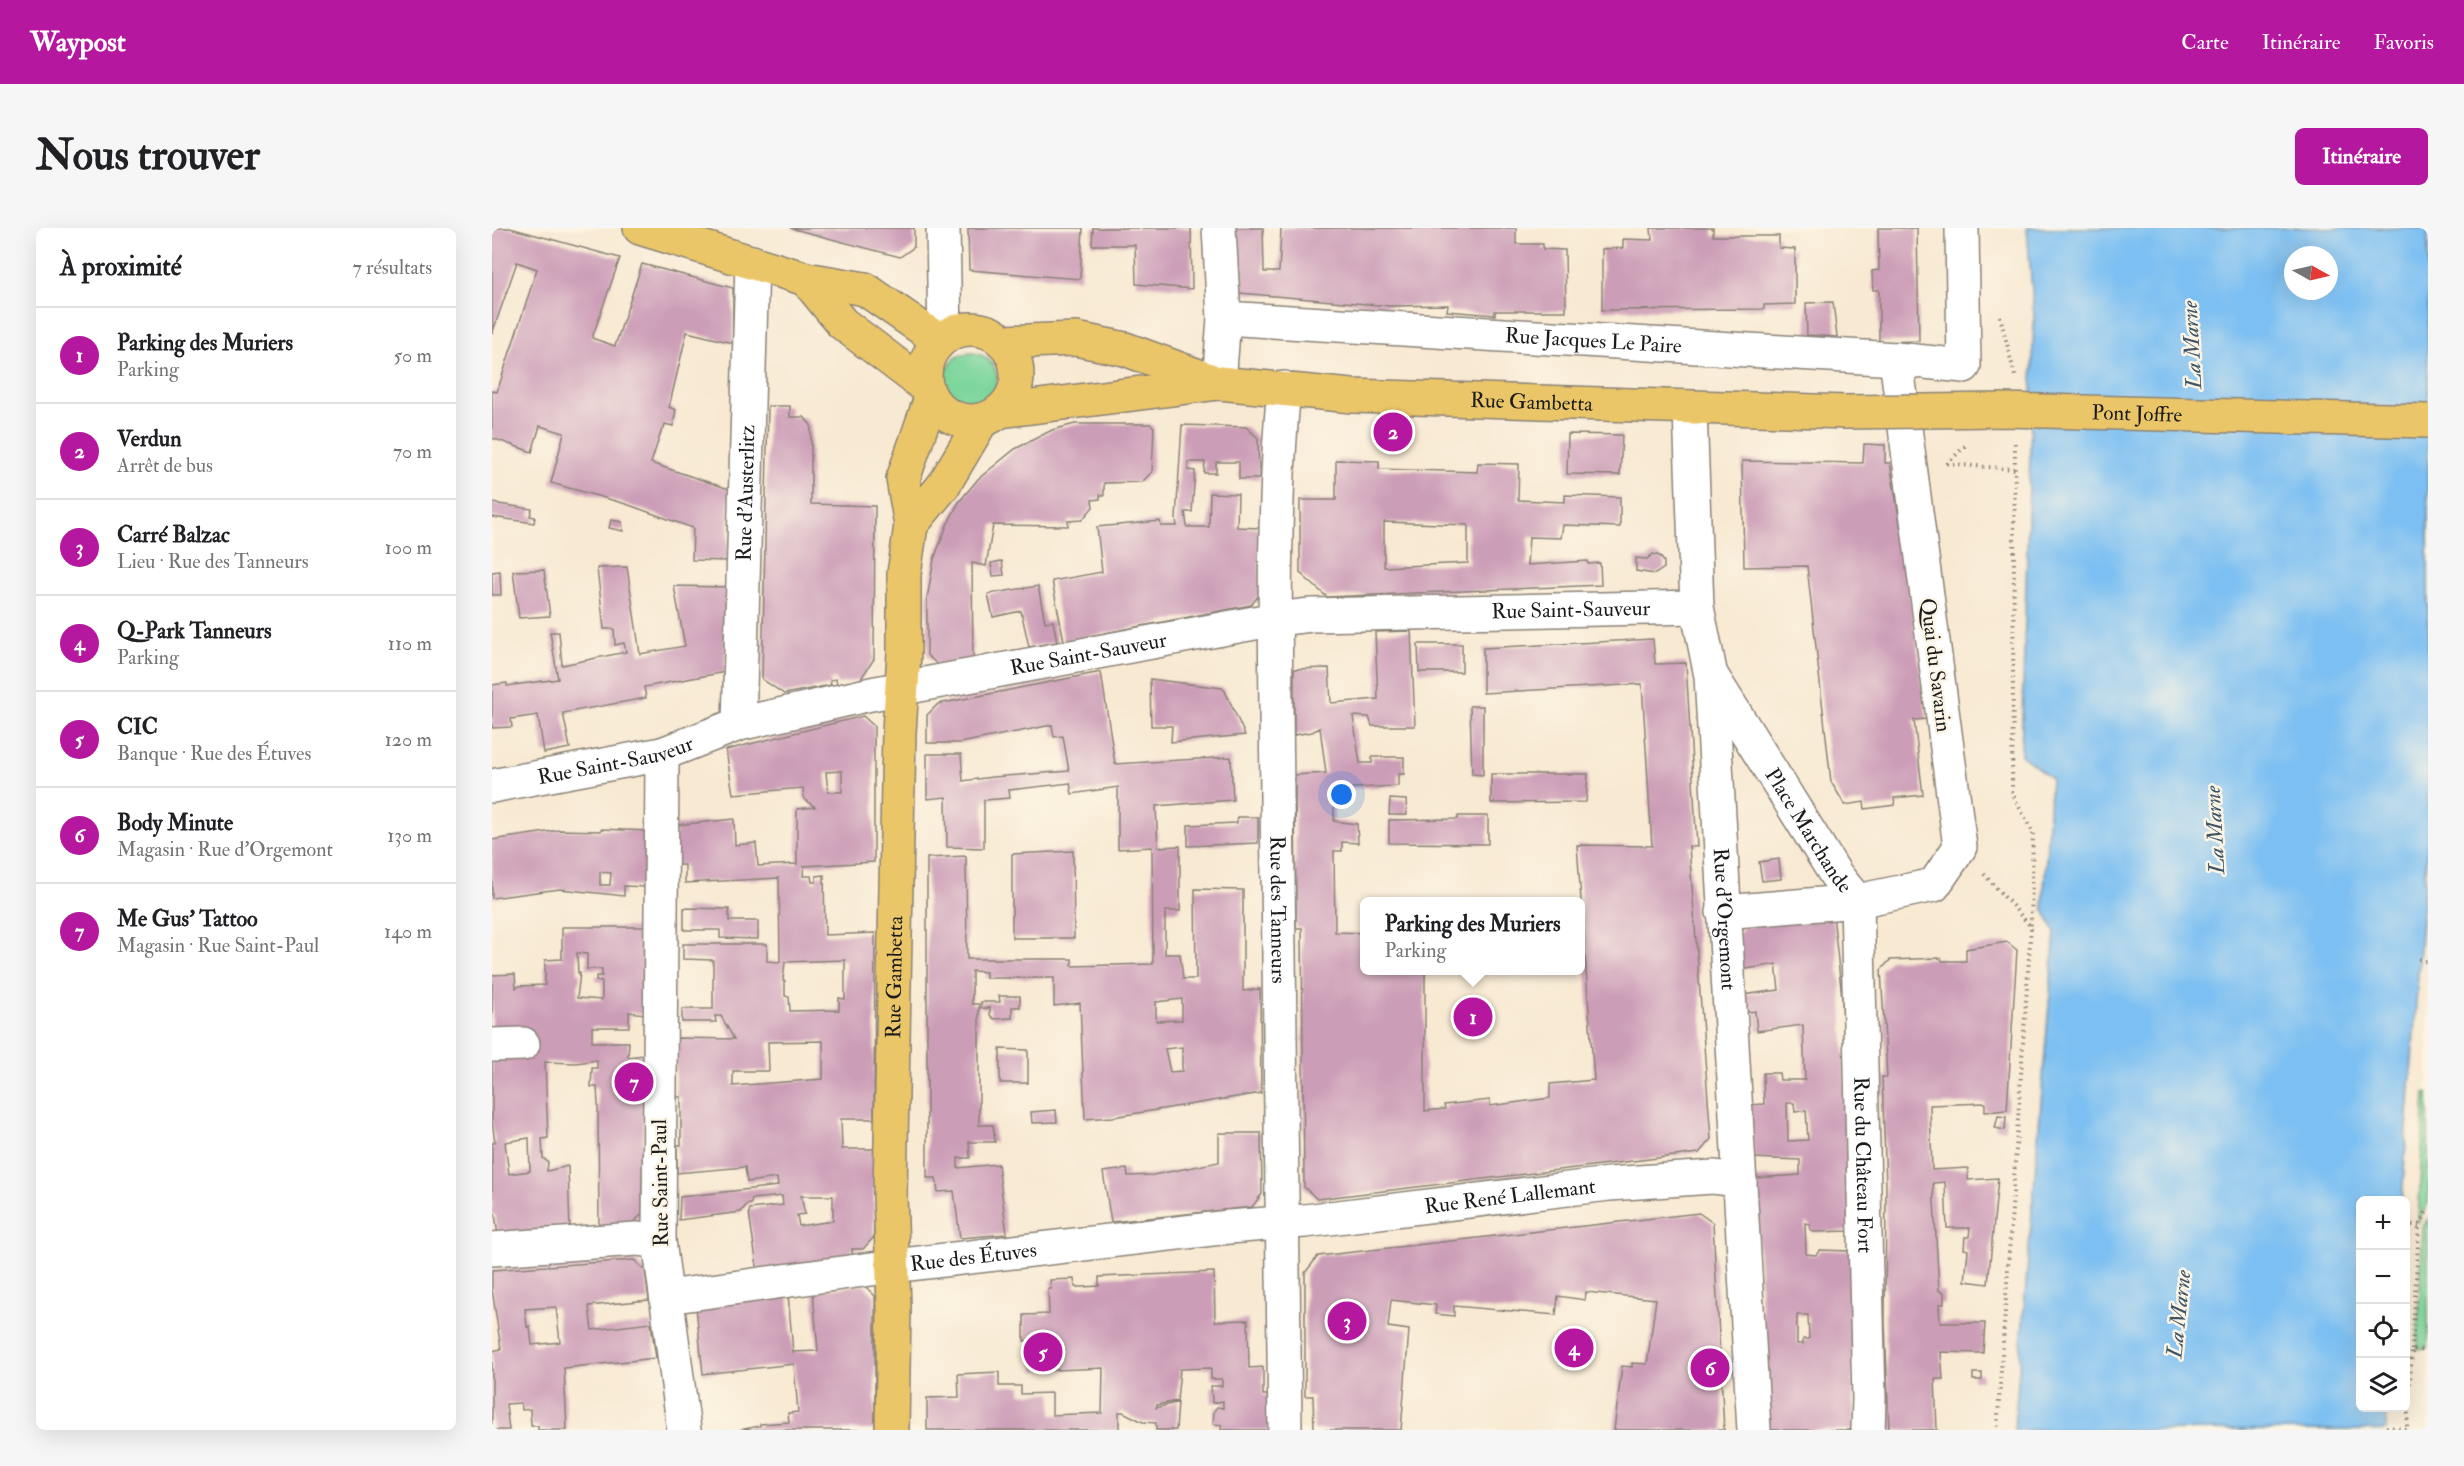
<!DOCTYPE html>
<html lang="fr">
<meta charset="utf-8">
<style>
body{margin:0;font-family:"IM FELL Double Pica",serif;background:#f6f6f6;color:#202124}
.controls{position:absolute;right:18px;bottom:18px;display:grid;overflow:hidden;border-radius:9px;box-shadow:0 6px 24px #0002}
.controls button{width:54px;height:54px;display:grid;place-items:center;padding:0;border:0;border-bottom:2px solid #e0e0e0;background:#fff;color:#202124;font:30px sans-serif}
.compass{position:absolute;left:1792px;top:18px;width:54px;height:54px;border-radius:50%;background:#fff;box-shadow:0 6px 24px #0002;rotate:98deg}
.you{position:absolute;left:850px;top:567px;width:21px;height:21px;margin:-15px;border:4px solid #fff;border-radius:50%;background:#1a73e8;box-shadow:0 0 0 9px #1a73e833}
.badge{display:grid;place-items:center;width:39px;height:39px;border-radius:50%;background:#b5179e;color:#fff;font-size:20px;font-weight:700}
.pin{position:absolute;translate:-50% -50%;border:3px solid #fff;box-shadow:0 2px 6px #0006}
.popup{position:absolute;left:868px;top:669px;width:225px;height:78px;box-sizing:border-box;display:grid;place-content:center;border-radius:9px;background:#fff;filter:drop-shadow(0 2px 4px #0005);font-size:20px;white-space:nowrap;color:#757577}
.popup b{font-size:22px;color:#202124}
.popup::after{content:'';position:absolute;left:50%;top:100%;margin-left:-12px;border:12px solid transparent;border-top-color:#fff}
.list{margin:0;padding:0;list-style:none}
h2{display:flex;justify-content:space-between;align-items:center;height:78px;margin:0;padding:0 24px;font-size:26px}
h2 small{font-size:20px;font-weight:400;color:#757577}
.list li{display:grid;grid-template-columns:39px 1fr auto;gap:18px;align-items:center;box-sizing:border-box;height:96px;padding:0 24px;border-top:2px solid #e0e0e0}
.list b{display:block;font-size:22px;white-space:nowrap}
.list p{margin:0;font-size:20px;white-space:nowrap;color:#757577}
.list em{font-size:20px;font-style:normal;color:#757577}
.icon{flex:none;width:33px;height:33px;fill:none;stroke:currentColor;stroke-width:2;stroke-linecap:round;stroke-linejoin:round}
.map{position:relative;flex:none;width:1936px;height:1202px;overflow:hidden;border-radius:9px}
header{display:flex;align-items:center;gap:36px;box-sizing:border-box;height:84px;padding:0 30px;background:#b5179e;color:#fff}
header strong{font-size:28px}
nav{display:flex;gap:33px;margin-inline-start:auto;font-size:21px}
.intro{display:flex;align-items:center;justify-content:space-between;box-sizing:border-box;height:144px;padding:0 36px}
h1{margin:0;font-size:42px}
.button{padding:15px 27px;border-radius:9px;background:#b5179e;color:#fff;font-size:21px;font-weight:700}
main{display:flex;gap:36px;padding:0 36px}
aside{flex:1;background:#fff;border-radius:9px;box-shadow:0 6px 24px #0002}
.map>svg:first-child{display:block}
.green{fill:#7dd69b;stroke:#4c795c;stroke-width:1.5}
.water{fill:#7cbff2;stroke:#4c6e87;stroke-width:1.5;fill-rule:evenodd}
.building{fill:#cc9db7;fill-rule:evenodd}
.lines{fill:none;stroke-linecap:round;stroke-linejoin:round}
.minor-casing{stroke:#8a8277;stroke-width:36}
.major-casing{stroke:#8a8277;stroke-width:36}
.path{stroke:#8a8277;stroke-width:4;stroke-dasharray:1.5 4.5;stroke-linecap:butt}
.minor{stroke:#fff;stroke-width:33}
.major{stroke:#ebc669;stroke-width:33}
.major-bridge-casing{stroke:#8a8277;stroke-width:36;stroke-linecap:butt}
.major-bridge{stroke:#ebc669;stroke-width:33}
.labels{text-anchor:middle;stroke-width:5;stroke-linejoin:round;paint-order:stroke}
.street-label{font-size:21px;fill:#1c1c1c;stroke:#fcf5e5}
.water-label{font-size:22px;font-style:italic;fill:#3e5567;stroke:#fcf5e5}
</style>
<header>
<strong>Waypost</strong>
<nav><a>Carte</a><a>Itinéraire</a><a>Favoris</a></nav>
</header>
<div class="intro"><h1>Nous trouver</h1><a class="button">Itinéraire</a></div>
<main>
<aside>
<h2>À proximité<small>7 résultats</small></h2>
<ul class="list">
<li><span class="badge">1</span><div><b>Parking des Muriers</b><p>Parking</p></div><em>50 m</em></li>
<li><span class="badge">2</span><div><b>Verdun</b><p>Arrêt de bus</p></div><em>70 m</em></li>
<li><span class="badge">3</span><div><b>Carré Balzac</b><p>Lieu · Rue des Tanneurs</p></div><em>100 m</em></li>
<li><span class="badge">4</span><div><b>Q-Park Tanneurs</b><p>Parking</p></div><em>110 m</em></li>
<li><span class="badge">5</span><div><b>CIC</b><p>Banque · Rue des Étuves</p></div><em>120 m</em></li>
<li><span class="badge">6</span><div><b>Body Minute</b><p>Magasin · Rue d'Orgemont</p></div><em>130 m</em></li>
<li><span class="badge">7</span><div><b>Me Gus' Tattoo</b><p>Magasin · Rue Saint-Paul</p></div><em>140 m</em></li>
</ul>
</aside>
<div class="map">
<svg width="1936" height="1202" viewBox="0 0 1936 1202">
<rect width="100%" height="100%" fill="#fcf5e5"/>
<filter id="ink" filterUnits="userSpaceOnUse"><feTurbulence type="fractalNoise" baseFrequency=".0167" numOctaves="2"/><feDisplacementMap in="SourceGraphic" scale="12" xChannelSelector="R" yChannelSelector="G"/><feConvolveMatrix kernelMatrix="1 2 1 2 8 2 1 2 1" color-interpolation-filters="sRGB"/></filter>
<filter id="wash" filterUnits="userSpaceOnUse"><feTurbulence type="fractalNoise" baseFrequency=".008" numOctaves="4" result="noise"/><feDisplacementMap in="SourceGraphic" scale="24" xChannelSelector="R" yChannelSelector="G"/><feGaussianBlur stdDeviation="1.35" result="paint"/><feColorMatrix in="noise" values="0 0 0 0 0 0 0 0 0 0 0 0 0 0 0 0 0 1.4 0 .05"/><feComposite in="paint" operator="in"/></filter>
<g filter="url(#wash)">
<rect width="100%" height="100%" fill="#f8e9d2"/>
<path class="green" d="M453 151a26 26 0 1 1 52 0a26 26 0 1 1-52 0Z
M1933 865H1936V975L1926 995Z
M1936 990V1120L1925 1121 1931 999Z"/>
<path class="water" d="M1535 0H1936V607L1910 972H1868V1180H1895L1894 1202H1522L1563 704 1551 680 1559 550 1529 527 1542 89ZM1801 27H1837V63H1801Z"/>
<g id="blocks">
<path class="building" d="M0 0H18L128 30 100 110 123 118 150 36 241 60V115L195 104 177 179 184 182 181 198 173 196 172 201H170L159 235 237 261 236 333 200 332 201 300 134 276 59 255 72 205 48 198 40 224 0 210V163L5 164 45 41 25 34 0 106Z
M298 0H422V19L408 29Z
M476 0H591L588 51 477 42Z
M601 0H699L700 61 644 56 643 17H600Z
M739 0H771L772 44H787L789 0H1024V16H1051V21L1073 22 1074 83H1003V87L955 83 956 77 898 78 748 65 740 55Z
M1159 0H1221V8H1287V20L1303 21V76L1272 77V81L1110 82V21L1131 20V11L1160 12Z
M1386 0H1425L1427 113 1387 114V62H1381L1380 43 1387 42Z
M1341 74 1345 109 1315 107 1314 75Z
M276 178H298V189H312L319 197V276L383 278 382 431 368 452 345 456 344 451 338 452 339 457 292 466 270 451Z
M583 196H658L662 199 660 244 650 254 612 255V268L608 267V271L600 272 601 279 590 292 576 293V298L501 297 494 338 480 335 481 431 447 438 435 427V371L442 331 455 297 467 274 486 251 523 221 560 202Z
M690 197 754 199 766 210 767 251H747V234H724V245H712L713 234H696V242L703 243 700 284H693L695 299H717L718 265 746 266 745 299 767 300 768 366 759 377 572 413 560 353 610 344 605 299 668 293 669 298H685L684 291Z
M1076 206 1130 207 1128 247 1075 246Z
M1372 216 1393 217V235H1398L1411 314 1435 491 1422 492 1431 567 1402 570 1403 577 1373 581 1372 574 1353 577 1339 554 1315 338 1252 339 1250 233 1371 235Z
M844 232 887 233V241L985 244 986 235 1027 236 1026 272 1073 274V267L1128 269V299L1071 297 1069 310 1037 309 1035 337 1096 333V336L1108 335 1109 357 835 369 808 345V272H844ZM892 294 976 297V335L892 339Z
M0 275 40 281 38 288 43 289 42 295 0 289Z
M119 292 130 294 131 303 117 300Z
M1161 326 1168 328 1172 334V340L1163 346 1144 343V330L1155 331Z
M510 333 512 347 501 348 499 335Z
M135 339 148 426 193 418 182 358 235 359 233 444 152 459 154 470 71 485 78 520 52 525 46 487 19 491 20 499 0 500V457L15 455V458L66 451 58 404H67L70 437 134 424 132 415 123 417 122 401H112L105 340Z
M52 342 58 388 27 390 21 343Z
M8 343 9 367H0V344Z
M546 358 553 394 561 393 565 414 537 419 529 383 501 389 496 366Z
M919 403 923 498H880L877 489 861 488 868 535H880V529H912V546H906V558L842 561V593L865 596 866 615 850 614V623H842L843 702V704L873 705V742H933V883L953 881 952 877 998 872V878L1058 870V856L1102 852 1085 617 1160 618 1150 456 991 465V420L1161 411 1163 436 1194 435 1205 619 1197 618 1219 911 1207 925 825 971 812 959 810 700H804L803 547 834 545 828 500 820 504 802 507V441L837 440 839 475 886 471 883 404Z
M926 416H970V444H927Z
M609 444 623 536 739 529 741 572 664 578 666 619 688 618V683H673V726H688L691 751H704L703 661 751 662V763L768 761 769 865 621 889 593 891 588 775 562 778V750H494V744L480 743V776H487V897H501L503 914H477L478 930H466V940L506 936 515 1006 468 1010 462 963 446 964 444 950H435V630L474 628 475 731H580V738L661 736 660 619 626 621V559L580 566 578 555 517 562 518 570 492 572V620L455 619 454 569 435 571V526H469L471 553 500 549 577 543 571 508 562 509 560 497 468 515H435V487L446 476ZM690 771V792L664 793V774ZM690 819V843L678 844 673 821Z
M658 451 730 460 733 463 753 507 679 514 680 498H659Z
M978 478H991V547L980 546Z
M371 488 382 498V634L312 638 311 648H319L320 654H324V648L332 647 333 707 383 705 382 891H349L350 921H382V1009L371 1021H360L361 1031 266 1046 257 984 258 981 291 977 290 968 260 971 259 976H255L249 984 187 992 188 969 286 958 285 950 255 954 253 939 185 945V917H189V869H184L183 813 185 810 242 811 229 788H223L224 794H190V781H221V732L191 731V716H275V733L288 734 287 650 193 655V637H181L184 597 242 591 243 617 264 615 266 638 305 636V581L323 579 312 571 311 560 241 566 234 522ZM350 543V564H336L334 544ZM353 732V771L347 770V782L298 783 297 769 293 768V753H291L293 734ZM331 813V851L241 858V843H277L276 814ZM309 968H341V993L307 998 305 987 313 986Z
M999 546H1096L1094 574 999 575Z
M898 571 914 572 915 587H897Z
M966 588H996V616L897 615V592L966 591Z
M745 589H766V615L696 618V597L745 595Z
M109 601 156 603 155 659 132 658V668L68 661 0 670V612L68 602 109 603ZM108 644 119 645 118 657H108Z
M581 623 582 710H520V626Z
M1287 631 1289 651 1270 653 1267 634Z
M192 680 237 681V693H266V711L228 710V702H192Z
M1341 686 1350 770 1359 1003 1322 1004 1318 1001V996L1313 995 1314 1026 1324 1027 1328 1022 1359 1023 1362 1202H1275L1263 950 1308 947V932L1262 930 1258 877 1272 876 1271 845H1287L1288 852H1313L1311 797 1265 803 1263 783 1251 785 1250 767 1287 762 1284 736 1248 742 1246 707 1252 699ZM1295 875H1302L1303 884 1314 882 1316 912 1296 913ZM1305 1087H1316L1317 1111H1311V1116H1305Z
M70 699H154L153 786 137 784V799H100V814H137L136 829 152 827 150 986 139 997 107 1000 106 876 105 859H99L100 840H105V832L84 835 53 834 56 910 50 911 51 930 56 934 55 943 76 938 78 1004 6 1008 3 986 0 987V915H3L0 893V747L23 746 24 760 27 758 53 757V732L70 731ZM85 725 95 726V741H110V748H104V753L110 754V772L85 770 88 745H86ZM37 910 38 943 17 946 13 914Z
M1515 714 1525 722 1515 882 1493 884V875L1438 877 1440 942 1476 940V952L1506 950 1496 1056 1473 1053 1476 1022 1472 1021 1473 1009H1477L1478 1000H1455L1453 954 1441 955 1447 1063 1452 1064V1076H1447L1448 1095H1493L1491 1125 1449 1124 1451 1151H1443L1445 1202H1397L1393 1094 1394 958 1390 849H1395L1389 742 1398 732 1449 730 1450 733H1474V721Z
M507 768H528V779H520V790L502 791 498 787V780H489V774H508Z
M508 821 536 822V855H508Z
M564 882 565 894 540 895 539 884Z
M1506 888 1514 889 1513 902 1503 900Z
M727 905H769L770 966 760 979 619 994 611 944 635 941 636 948 661 947 727 934Z
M1207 985 1221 995 1232 1202H1122L1130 1138 1140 1139V1135L1155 1136 1164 1071 1094 1064 1093 1072 1066 1068 1064 1087 962 1078V1088L943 1086 944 1077 899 1072 896 1099 917 1102 909 1202H822L821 1168H813V1045L826 1028Z
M142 1032 153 1042 157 1072 97 1078 100 1102 159 1095 164 1130 72 1140 75 1202H46V1198H39L38 1181 30 1182 29 1175 14 1176 17 1202H0V1123L9 1121 0 1061V1042ZM64 1079 68 1114 40 1117 38 1098 35 1099 33 1081Z
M722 1044 723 1093 756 1092 757 1140 771 1139V1167H777V1202H729L730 1197 721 1196 722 1183 725 1179 731 1180V1173L720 1175 719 1158H730V1151H719V1140L688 1141 685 1173 665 1177 664 1180 686 1174 684 1202H664V1195L651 1194 631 1184H627V1202H435V1170L467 1169 466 1146 507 1144V1158H529V1166L560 1165V1187L610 1185 611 1140 542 1143 541 1112 532 1113V1087L557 1086 556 1061H559L558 1052 582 1051 583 1059H590L607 1058V1049Z
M372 1057 383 1068V1202H247L268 1198V1196L297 1194 296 1185 306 1184 302 1136 211 1146 204 1079 296 1066 301 1124 326 1123 321 1063Z
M1481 1145H1490V1152H1481Z"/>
</g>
</g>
<g filter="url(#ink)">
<use href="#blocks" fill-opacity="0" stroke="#8a8277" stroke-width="1.5"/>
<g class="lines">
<g class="minor-casing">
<g id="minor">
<path d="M451 0 453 109"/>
<path d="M727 0 732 90 727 155"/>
<path id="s1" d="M732 90 1404 131 1472 138 1470 0"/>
<path id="s2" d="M792 160C779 295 784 433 785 569 787 780 790 991 793 1202"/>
<path id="s3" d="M1198 181 1205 379 1219 448 1262 1202"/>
<path id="s4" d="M1221 450 1344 647 1365 673"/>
<path id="s5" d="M247 496 260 34"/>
<path d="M170 526 167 1013 192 1202"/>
<path id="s6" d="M0 558 170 526 247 496 379 466 784 391 819 387 1205 379"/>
<path id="s7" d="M1365 673 1377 1171 1376 1202"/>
<path d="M1231 684 1365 673 1442 657 1468 619 1404 131"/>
<path d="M0 817 31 816"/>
<path d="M0 1021 144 1011 167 1013"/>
<path id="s8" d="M175 1069 401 1038 737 999 813 993 1117 956 1221 949 1248 952"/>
</g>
</g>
<g class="major-casing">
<g id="major">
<path d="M148 0 314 51 373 61 448 113"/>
<path d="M314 51 350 95 433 158"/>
<circle cx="479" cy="147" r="46"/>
<path d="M511 114 584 111 633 121 720 153"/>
<path id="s9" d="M508 183 727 155 860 168 1354 184"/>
<path d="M419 297 451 258 490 192"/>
<path id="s10" d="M400 1202 402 1080 398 966 407 504 412 425V346L419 297 411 251 439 170"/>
</g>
</g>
<path class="path" d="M1508 88 1523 148
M1523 215 1520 565 1541 605 1539 699
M1455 236 1473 218
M1455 236 1523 241
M1492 646 1539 699 1505 1202
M1927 731 1936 734
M1914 996 1927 998
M1920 1122 1927 998 1936 981
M1894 1199 1915 1201 1920 1122H1936"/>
<use href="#minor" class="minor"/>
<use href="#major" class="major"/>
<g class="major-bridge-casing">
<g id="major-bridge">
<path id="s11" d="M1354 184 1511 182 1936 193"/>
</g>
</g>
<use href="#major-bridge" class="major-bridge"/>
</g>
</g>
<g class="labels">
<g class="street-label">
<text dy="7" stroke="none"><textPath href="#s1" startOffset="370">Rue Jacques Le Paire</textPath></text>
<text dy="7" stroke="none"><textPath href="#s9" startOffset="534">Rue Gambetta</textPath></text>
<text dy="7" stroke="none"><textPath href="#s11" startOffset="291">Pont Joffre</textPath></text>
<text dy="7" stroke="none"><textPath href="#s5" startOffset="231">Rue d'Austerlitz</textPath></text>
<text dy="7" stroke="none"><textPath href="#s6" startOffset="1098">Rue Saint-Sauveur</textPath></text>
<text dy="7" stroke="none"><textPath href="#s6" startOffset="612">Rue Saint-Sauveur</textPath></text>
<text transform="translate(1444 437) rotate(83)" y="7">Quai du Savarin</text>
<text dy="7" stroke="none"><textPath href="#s6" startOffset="126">Rue Saint-Sauveur</textPath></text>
<text dy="7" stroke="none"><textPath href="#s4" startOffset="180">Place Marchande</textPath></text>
<text dy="7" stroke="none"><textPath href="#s2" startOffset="522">Rue des Tanneurs</textPath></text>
<text dy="7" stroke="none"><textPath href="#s3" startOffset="512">Rue d'Orgemont</textPath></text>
<text dy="7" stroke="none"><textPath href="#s10" startOffset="453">Rue Gambetta</textPath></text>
<text dy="7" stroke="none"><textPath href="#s7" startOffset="264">Rue du Château Fort</textPath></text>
<text transform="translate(168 955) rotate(-91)" y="7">Rue Saint-Paul</text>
<text dy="7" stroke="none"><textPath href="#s8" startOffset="849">Rue René Lallemant</textPath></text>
<text dy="7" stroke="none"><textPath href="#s8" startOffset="309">Rue des Étuves</textPath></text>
</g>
<g class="water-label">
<text transform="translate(1699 117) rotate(-93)" y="8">La Marne</text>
<text transform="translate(1722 602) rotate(-93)" y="8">La Marne</text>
<text transform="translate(1686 1086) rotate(-84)" y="8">La Marne</text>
</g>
</g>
</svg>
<div class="controls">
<button>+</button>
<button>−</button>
<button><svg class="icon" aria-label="locate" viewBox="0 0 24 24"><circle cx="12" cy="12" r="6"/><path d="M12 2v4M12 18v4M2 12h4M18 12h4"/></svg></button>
<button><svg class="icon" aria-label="layers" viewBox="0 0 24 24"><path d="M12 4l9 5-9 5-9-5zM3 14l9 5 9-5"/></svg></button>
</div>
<svg class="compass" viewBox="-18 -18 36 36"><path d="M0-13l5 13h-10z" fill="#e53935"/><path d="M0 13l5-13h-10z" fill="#757577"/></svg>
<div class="you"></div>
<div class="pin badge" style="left:981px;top:789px">1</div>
<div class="popup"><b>Parking des Muriers</b>Parking</div>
<div class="pin badge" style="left:901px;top:204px">2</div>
<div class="pin badge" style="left:855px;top:1093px">3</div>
<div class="pin badge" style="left:1082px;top:1120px">4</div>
<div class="pin badge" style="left:551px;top:1124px">5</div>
<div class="pin badge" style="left:1218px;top:1140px">6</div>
<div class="pin badge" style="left:142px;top:854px">7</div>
</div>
</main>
